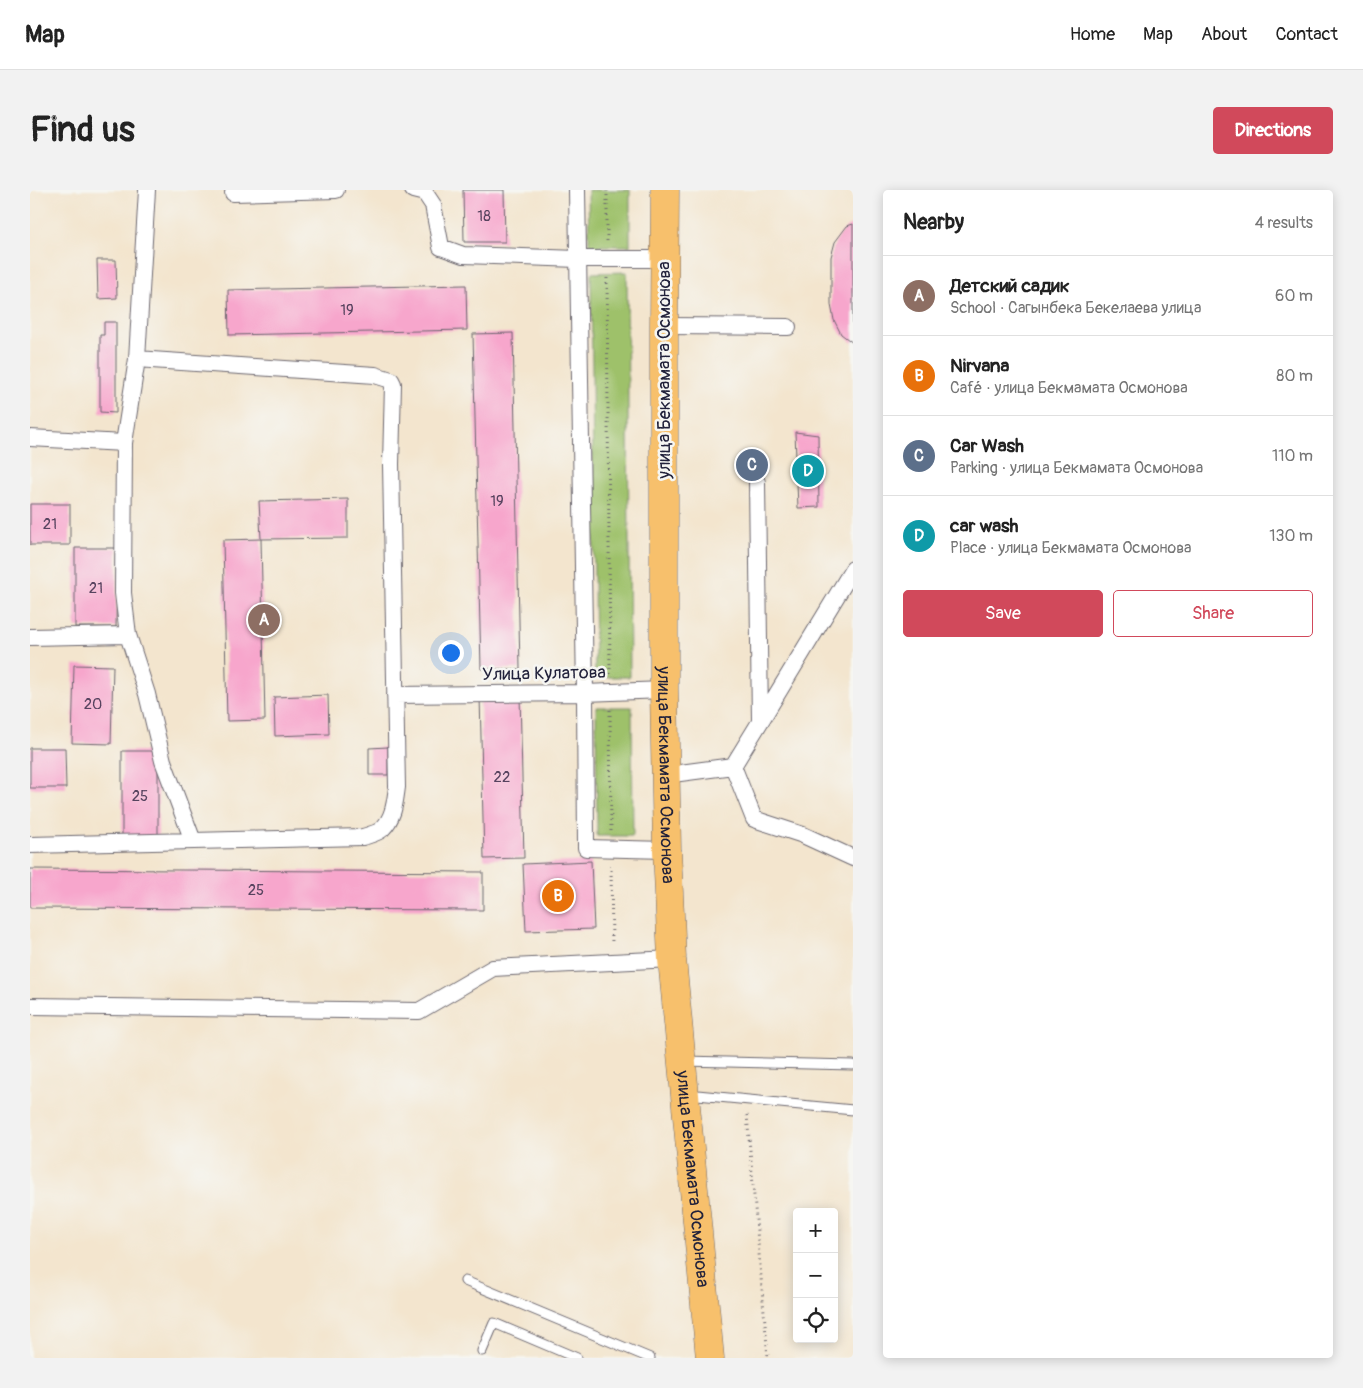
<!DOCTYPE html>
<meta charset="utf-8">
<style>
body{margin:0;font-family:Pangolin,sans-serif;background:#f2f2f2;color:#222}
.controls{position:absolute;right:15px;bottom:15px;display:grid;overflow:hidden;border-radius:5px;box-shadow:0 2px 12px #0003}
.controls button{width:45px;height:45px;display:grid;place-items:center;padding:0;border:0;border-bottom:1px solid #e0e0e0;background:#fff;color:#222;font:25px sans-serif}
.you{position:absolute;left:420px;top:462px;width:18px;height:18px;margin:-12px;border:4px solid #fff;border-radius:50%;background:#1a73e8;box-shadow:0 0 0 8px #1a73e833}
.badge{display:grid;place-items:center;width:32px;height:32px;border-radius:50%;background:#d1495b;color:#fff;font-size:16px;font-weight:700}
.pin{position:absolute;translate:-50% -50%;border:2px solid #fff;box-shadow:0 1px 5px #0006}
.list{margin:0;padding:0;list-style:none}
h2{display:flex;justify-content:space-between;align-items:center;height:65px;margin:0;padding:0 20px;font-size:21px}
h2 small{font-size:16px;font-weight:400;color:#767676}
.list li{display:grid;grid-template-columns:32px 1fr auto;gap:15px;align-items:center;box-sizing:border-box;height:80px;padding:0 20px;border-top:1px solid #e0e0e0}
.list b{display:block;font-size:19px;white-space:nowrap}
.list p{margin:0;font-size:16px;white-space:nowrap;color:#767676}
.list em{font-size:16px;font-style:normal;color:#767676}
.actions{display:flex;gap:10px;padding:15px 20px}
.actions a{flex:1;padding:11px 0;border:1px solid #d1495b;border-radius:5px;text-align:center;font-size:18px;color:#d1495b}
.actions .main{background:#d1495b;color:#fff}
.icon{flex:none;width:28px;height:28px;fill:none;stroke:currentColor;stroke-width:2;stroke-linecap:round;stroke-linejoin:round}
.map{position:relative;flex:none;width:823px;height:1168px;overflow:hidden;border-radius:5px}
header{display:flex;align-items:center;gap:30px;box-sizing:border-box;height:70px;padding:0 25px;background:#fff;border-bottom:1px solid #e0e0e0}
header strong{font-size:24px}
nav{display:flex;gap:28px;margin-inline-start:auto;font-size:18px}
.intro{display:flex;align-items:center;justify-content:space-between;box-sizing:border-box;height:120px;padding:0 30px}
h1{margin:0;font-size:35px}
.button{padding:12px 22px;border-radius:5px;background:#d1495b;color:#fff;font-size:18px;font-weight:700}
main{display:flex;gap:30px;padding:0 30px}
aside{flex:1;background:#fff;border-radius:5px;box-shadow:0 2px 12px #0003}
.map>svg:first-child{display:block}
.green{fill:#9ec16b;stroke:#607253}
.building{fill:#f7a6cc}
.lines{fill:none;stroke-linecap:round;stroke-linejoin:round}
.lane-casing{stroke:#6b666e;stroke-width:11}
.street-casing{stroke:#6b666e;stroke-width:18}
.highway-casing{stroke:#6b666e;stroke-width:29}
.path{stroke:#6b666e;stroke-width:3;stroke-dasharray:1 4;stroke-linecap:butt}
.lane{stroke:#fff;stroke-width:9}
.street{stroke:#fff;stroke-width:16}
.highway{stroke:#f7c06c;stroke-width:28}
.labels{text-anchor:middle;stroke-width:5;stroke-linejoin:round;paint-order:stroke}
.number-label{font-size:15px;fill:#57435f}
.street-label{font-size:18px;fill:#22223b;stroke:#f6f6f2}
</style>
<header>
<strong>Map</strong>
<nav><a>Home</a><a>Map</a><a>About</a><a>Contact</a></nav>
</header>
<div class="intro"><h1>Find us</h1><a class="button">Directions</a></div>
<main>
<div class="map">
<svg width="823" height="1168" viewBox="0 0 823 1168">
<rect width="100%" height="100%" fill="#f6f6f2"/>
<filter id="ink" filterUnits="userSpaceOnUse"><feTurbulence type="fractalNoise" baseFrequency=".02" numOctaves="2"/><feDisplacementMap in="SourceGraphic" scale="10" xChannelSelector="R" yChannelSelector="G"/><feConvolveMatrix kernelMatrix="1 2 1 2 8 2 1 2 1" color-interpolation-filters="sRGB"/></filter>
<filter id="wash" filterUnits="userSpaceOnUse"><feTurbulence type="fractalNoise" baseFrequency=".0096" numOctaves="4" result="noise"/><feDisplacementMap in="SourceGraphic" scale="20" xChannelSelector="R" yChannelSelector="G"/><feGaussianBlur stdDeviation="1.12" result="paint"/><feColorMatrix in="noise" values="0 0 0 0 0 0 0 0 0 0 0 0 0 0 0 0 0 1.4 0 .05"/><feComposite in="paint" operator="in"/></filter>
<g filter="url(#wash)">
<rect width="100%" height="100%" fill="#f3e5ce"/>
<path class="green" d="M558 0H600V56H559Z
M597 82 600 487H565L561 83Z
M566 517H602L603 646H567Z"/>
<g id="blocks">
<path class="building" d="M433 0H474L475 52H434Z
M823 34V153L811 144 804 130 801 115V67L805 52 817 36Z
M67 70H86L87 108 68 109Z
M436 95 437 140 199 145 198 100Z
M74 132H86V223L70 222V145H74Z
M483 143 490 479H451L443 144Z
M765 242 788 245 789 317 768 318Z
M318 309V348L231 349 229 311Z
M0 314H40V355H0Z
M231 349 235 530 197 531 193 350Z
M45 358H87L86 437H45Z
M44 475 83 476 81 554 42 553Z
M298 505 299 544 245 546 244 507Z
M490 505 494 668 454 669 450 506Z
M358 557V585H339V558Z
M0 558H35L36 598H0Z
M92 561H128V651L92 652Z
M561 671 564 739 496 741 493 674Z
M0 679 453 682V720L0 718Z"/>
</g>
</g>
<g filter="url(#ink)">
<use href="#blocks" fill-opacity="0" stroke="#6b666e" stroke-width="1"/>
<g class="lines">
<g class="lane-casing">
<path id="lane" d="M654 871 823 875
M657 904 823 920
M435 1091 620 1168
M452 1161 464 1133 547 1168"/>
</g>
<g class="street-casing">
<path id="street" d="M383 0 395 3 403 15 411 57 433 65 548 69H634
M547 0 555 503 556 658 637 660
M203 3 306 0
M634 136 758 137
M107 169 345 185 361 190 363 194 361 274 367 597C365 611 364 628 352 639 348 643 339 645 333 647L163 651 133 571 117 504 98 445 93 403 94 253 107 169 117 0
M0 248 94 253
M0 447 98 445
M365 505 555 503 634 500
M730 532 823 379
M703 576 724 629 773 645 823 668
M635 585 703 576 730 532 727 292
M0 655 163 651
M0 816 389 821 463 778 642 769"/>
</g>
<g class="highway-casing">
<g id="highway">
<path id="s1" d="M635 0 634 136V500L637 660 642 769 680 1168"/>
</g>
</g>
<path class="path" d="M577 0V51
M577 88 580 484
M580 520 581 641
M581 675 582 754
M717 925 738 1168"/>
<use href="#lane" class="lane"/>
<use href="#street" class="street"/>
<use href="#highway" class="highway"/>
</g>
</g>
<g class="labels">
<g class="number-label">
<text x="454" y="31">18</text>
<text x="317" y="125">19</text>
<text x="467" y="316">19</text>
<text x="20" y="339">21</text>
<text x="66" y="403">21</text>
<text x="63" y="519">20</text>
<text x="472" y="592">22</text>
<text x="110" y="611">25</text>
<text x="226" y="705">25</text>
</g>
<g class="street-label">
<text transform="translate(634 180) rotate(-90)" y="6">улица Бекмамата Осмонова</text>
<text transform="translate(514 483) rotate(-1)" y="6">Улица Кулатова</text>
<text dy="6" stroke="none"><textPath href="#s1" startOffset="585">улица Бекмамата Осмонова</textPath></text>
<text dy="6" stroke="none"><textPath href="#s1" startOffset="990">улица Бекмамата Осмонова</textPath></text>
</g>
</g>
</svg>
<div class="controls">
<button>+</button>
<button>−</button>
<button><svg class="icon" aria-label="locate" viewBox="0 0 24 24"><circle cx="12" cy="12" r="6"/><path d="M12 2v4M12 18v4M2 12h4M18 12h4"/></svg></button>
</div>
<div class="you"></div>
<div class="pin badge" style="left:234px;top:430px;background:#8d6e63">A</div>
<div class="pin badge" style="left:528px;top:706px;background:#e8710a">B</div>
<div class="pin badge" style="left:722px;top:275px;background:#5c6f8a">C</div>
<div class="pin badge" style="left:778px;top:281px;background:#0f9aa8">D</div>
</div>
<aside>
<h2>Nearby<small>4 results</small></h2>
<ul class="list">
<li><span class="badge" style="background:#8d6e63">A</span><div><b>Детский садик</b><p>School · Сагынбека Бекелаева улица</p></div><em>60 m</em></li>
<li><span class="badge" style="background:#e8710a">B</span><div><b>Nirvana</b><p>Café · улица Бекмамата Осмонова</p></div><em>80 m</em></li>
<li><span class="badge" style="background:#5c6f8a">C</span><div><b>Car Wash</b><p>Parking · улица Бекмамата Осмонова</p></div><em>110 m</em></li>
<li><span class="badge" style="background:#0f9aa8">D</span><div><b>car wash</b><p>Place · улица Бекмамата Осмонова</p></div><em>130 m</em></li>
</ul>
<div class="actions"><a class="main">Save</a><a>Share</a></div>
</aside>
</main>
